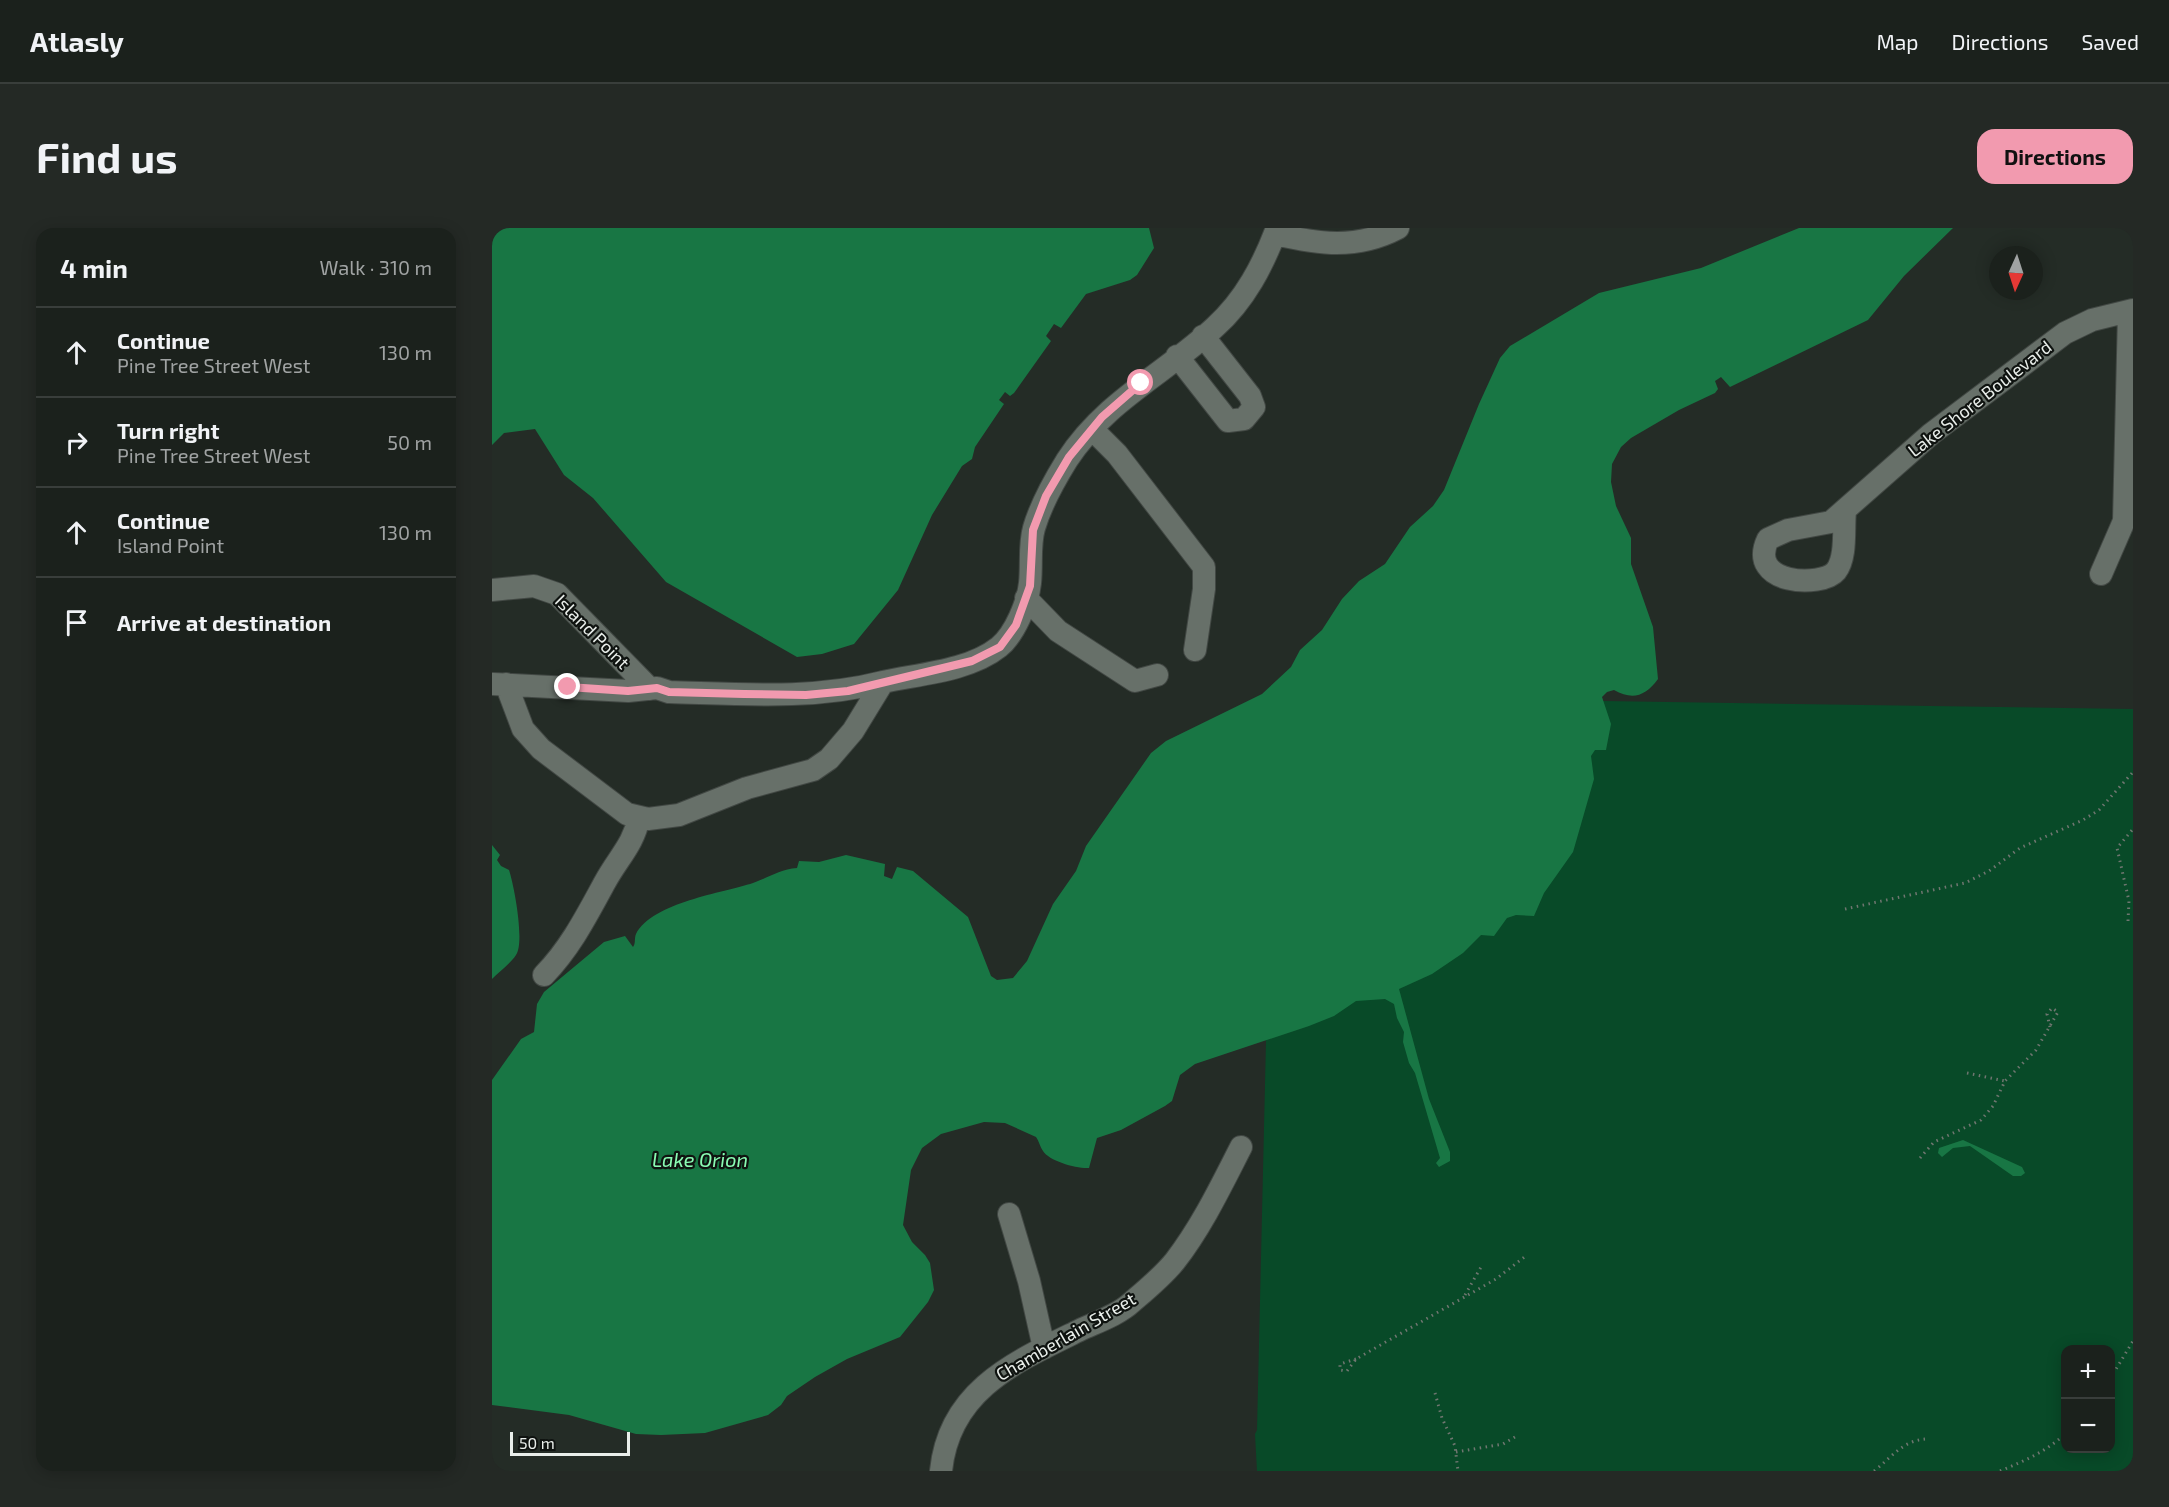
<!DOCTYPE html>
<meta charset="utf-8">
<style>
body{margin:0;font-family:"Exo 2",sans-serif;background:#242925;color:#f1f3f6}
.controls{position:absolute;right:18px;bottom:18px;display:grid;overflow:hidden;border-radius:12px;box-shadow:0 3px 15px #0003}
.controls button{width:54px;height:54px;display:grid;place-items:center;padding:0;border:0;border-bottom:2px solid #393e3b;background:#1b211c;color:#f1f3f6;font:30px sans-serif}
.compass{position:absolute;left:1497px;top:18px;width:54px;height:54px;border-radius:50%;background:#1b211c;box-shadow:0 3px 15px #0003;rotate:183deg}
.scale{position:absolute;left:18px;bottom:15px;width:120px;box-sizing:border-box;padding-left:6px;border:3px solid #e9eeea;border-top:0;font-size:16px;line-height:21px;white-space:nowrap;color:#e9eeea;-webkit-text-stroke:4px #0f1310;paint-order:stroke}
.stop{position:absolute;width:18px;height:18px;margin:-14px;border:4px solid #f29aaf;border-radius:50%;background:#fff}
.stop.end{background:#f29aaf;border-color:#fff;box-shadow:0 2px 6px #0008}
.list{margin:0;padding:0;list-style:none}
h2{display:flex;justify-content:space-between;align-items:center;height:78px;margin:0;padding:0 24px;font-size:26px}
h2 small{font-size:20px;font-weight:400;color:#a0a3a3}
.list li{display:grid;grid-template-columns:39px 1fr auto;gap:18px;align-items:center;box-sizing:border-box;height:90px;padding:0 24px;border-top:2px solid #393e3b}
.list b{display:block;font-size:22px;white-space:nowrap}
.list p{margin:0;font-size:20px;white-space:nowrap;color:#a0a3a3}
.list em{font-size:20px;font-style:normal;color:#a0a3a3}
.icon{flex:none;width:33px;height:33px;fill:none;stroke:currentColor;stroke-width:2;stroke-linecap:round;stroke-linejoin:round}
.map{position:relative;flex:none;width:1641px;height:1243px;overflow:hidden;border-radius:18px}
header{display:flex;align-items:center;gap:36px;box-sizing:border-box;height:84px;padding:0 30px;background:#1b211c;border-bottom:2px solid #393e3b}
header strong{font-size:28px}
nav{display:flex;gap:33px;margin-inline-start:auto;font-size:21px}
.intro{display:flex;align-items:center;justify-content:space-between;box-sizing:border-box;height:144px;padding:0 36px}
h1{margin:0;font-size:42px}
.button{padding:15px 27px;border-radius:18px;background:#f29aaf;color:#111;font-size:21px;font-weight:700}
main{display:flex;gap:36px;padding:0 36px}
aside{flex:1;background:#1b211c;border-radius:18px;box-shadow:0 3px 15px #0003}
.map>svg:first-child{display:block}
.green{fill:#084a28;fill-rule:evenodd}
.water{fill:#187644}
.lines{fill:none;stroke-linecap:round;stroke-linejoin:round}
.minor-casing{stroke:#424844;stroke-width:24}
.path{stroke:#6f7670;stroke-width:3;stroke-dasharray:1.5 4.5;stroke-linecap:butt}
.minor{stroke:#677069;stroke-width:22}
.route{stroke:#f29aaf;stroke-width:8}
.labels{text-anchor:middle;stroke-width:4.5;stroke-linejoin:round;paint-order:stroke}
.street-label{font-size:18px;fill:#e9eeea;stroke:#0f1310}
.water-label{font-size:20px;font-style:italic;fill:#8afcb3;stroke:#0f1310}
</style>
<header>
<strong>Atlasly</strong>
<nav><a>Map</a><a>Directions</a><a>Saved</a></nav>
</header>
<div class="intro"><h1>Find us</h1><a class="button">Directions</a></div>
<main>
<aside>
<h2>4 min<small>Walk · 310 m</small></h2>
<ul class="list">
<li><svg class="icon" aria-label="ahead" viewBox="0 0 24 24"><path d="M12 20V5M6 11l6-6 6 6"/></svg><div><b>Continue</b><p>Pine Tree Street West</p></div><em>130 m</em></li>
<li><svg class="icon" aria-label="right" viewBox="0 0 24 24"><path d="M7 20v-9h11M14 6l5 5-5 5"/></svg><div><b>Turn right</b><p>Pine Tree Street West</p></div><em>50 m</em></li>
<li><svg class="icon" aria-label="ahead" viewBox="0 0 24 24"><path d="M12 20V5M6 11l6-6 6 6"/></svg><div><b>Continue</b><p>Island Point</p></div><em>130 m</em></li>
<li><svg class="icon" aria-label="arrive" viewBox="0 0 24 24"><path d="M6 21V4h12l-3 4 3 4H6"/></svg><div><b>Arrive at destination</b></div></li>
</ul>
</aside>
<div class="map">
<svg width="1641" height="1243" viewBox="0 0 1641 1243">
<rect width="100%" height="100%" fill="#242c26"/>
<path class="green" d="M782 468 1641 481V1243H765L763 1206 765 1202ZM1574 1122H1618V1220H1574Z"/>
<path class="water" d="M0 0H657L662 20 645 47 638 52 594 66 569 100 562 96 554 108 559 113 522 165 518 168 513 164 507 172 512 176 483 219 480 231 470 238 440 287 406 362 362 416 330 426 305 429 174 354 101 270 72 247 43 201 12 205 0 217Z
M1307 0H1461L1412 48 1376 92 1238 159 1229 149 1223 153 1226 161 1223 165 1187 182 1139 210 1129 219 1120 236 1119 254 1124 278 1139 310V336L1161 399 1166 451C1153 469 1140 472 1122 462L1115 464 1110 469 1119 496 1114 522H1103L1099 528 1102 551 1081 624 1052 665 1042 688 1024 687 1015 690 1002 708 989 707 971 725 940 746 907 761 937 871 958 924V933L947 939 944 935 948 930 923 845 917 835 911 814 912 804 905 790 902 776 893 771 864 773 842 788 817 798 703 836 688 847 680 873 673 878 629 902 605 910 597 940C585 941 557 933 551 923 548 919 547 913 544 909L513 895 492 894 449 906 430 920 419 942 411 997 420 1014 433 1027 438 1035 442 1062 436 1074 408 1109 355 1131 323 1149 295 1168 289 1177 276 1187 213 1205 169 1207 144 1206 77 1187 0 1177V852L29 811 42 804 45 776 52 764 112 714 133 708 141 719C144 715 142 711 144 706 161 674 231 665 261 655 276 650 288 641 305 640L307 633 327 634 354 627 393 636 392 648 400 651 405 639 421 643 476 689 499 748 505 752 521 750 535 733 561 676 584 643 594 618 659 525 674 513 770 466 799 439 808 422 830 402 850 371 867 353 893 336 918 299 941 278 952 262 987 176 1008 130 1018 118 1107 65 1209 40Z
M0 617 8 627 5 632 9 638 17 642C22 657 33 714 24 727 18 736 7 744 0 751Z
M1471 912 1530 939 1533 945 1529 948H1521L1478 918 1461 920 1450 929 1446 925 1447 920Z"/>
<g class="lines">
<g class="minor-casing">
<path id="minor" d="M783 6C827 16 864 22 906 0
M685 128 736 193 752 191 762 179 758 168 711 108
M600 201 625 226 712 339V361L703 422
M1353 283C1351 300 1355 329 1344 343 1330 360 1254 357 1276 311L1296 302 1339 294 1439 206 1573 105 1600 92 1641 82
M1609 346 1632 293 1637 85
M0 362 42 358 65 366 158 461
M534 370 566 403 643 453 665 447
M1 456 136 463 165 460 177 464C249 466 321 472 391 454
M14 456 31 501 49 521 135 586 156 591 187 587 255 560 321 542 337 531 361 503 391 454C427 446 477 443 507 419 523 406 536 374 538 355 540 337 537 317 542 300 549 276 562 253 575 232 613 173 674 145 723 99 753 72 771 37 785 0
M52 747C79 719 95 687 113 654 126 630 142 616 147 589
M517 986 537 1053 552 1120
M449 1243C457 1162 523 1134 588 1102 605 1094 626 1087 640 1074 654 1062 671 1048 683 1033 710 998 729 958 749 919"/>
</g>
<path class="path" d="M1353 681 1473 655 1497 643 1528 620 1591 592 1607 582 1641 544
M1636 693 1637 673 1625 620 1641 601
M1475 845 1513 853
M1428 930 1442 914 1489 892 1501 878 1513 853 1544 822 1566 784 1560 780 1555 786 1558 799
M973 1067 989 1039
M864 1131 848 1136V1142L855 1143 864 1131 1004 1051 1035 1027
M1618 1151 1641 1113
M943 1165 950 1190 963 1218 966 1243
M964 1224 1011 1216 1023 1209
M1382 1243C1399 1230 1410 1213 1433 1211
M1508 1243C1532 1233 1554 1224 1574 1205"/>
<use href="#minor" class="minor"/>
</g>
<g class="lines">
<path class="route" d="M76 459 136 463 165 460 177 464 252 466 314 467 356 463 480 433 508 419 524 397 538 358 541 302 554 268 577 229 610 189 649 155"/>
</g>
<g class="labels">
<g class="street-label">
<text transform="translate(1488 171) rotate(-38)" y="6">Lake Shore Boulevard</text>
<text transform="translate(100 404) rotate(45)" y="6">Island Point</text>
<text transform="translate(574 1109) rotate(-30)" y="6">Chamberlain Street</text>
</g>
<g class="water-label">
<text x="208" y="939">Lake Orion</text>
</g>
</g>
</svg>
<div class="controls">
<button>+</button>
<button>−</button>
</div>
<svg class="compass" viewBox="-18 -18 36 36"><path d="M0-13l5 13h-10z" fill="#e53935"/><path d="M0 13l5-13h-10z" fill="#a0a3a3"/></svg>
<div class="scale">50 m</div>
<div class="stop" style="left:649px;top:155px"></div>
<div class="stop end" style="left:76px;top:459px"></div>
</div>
</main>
